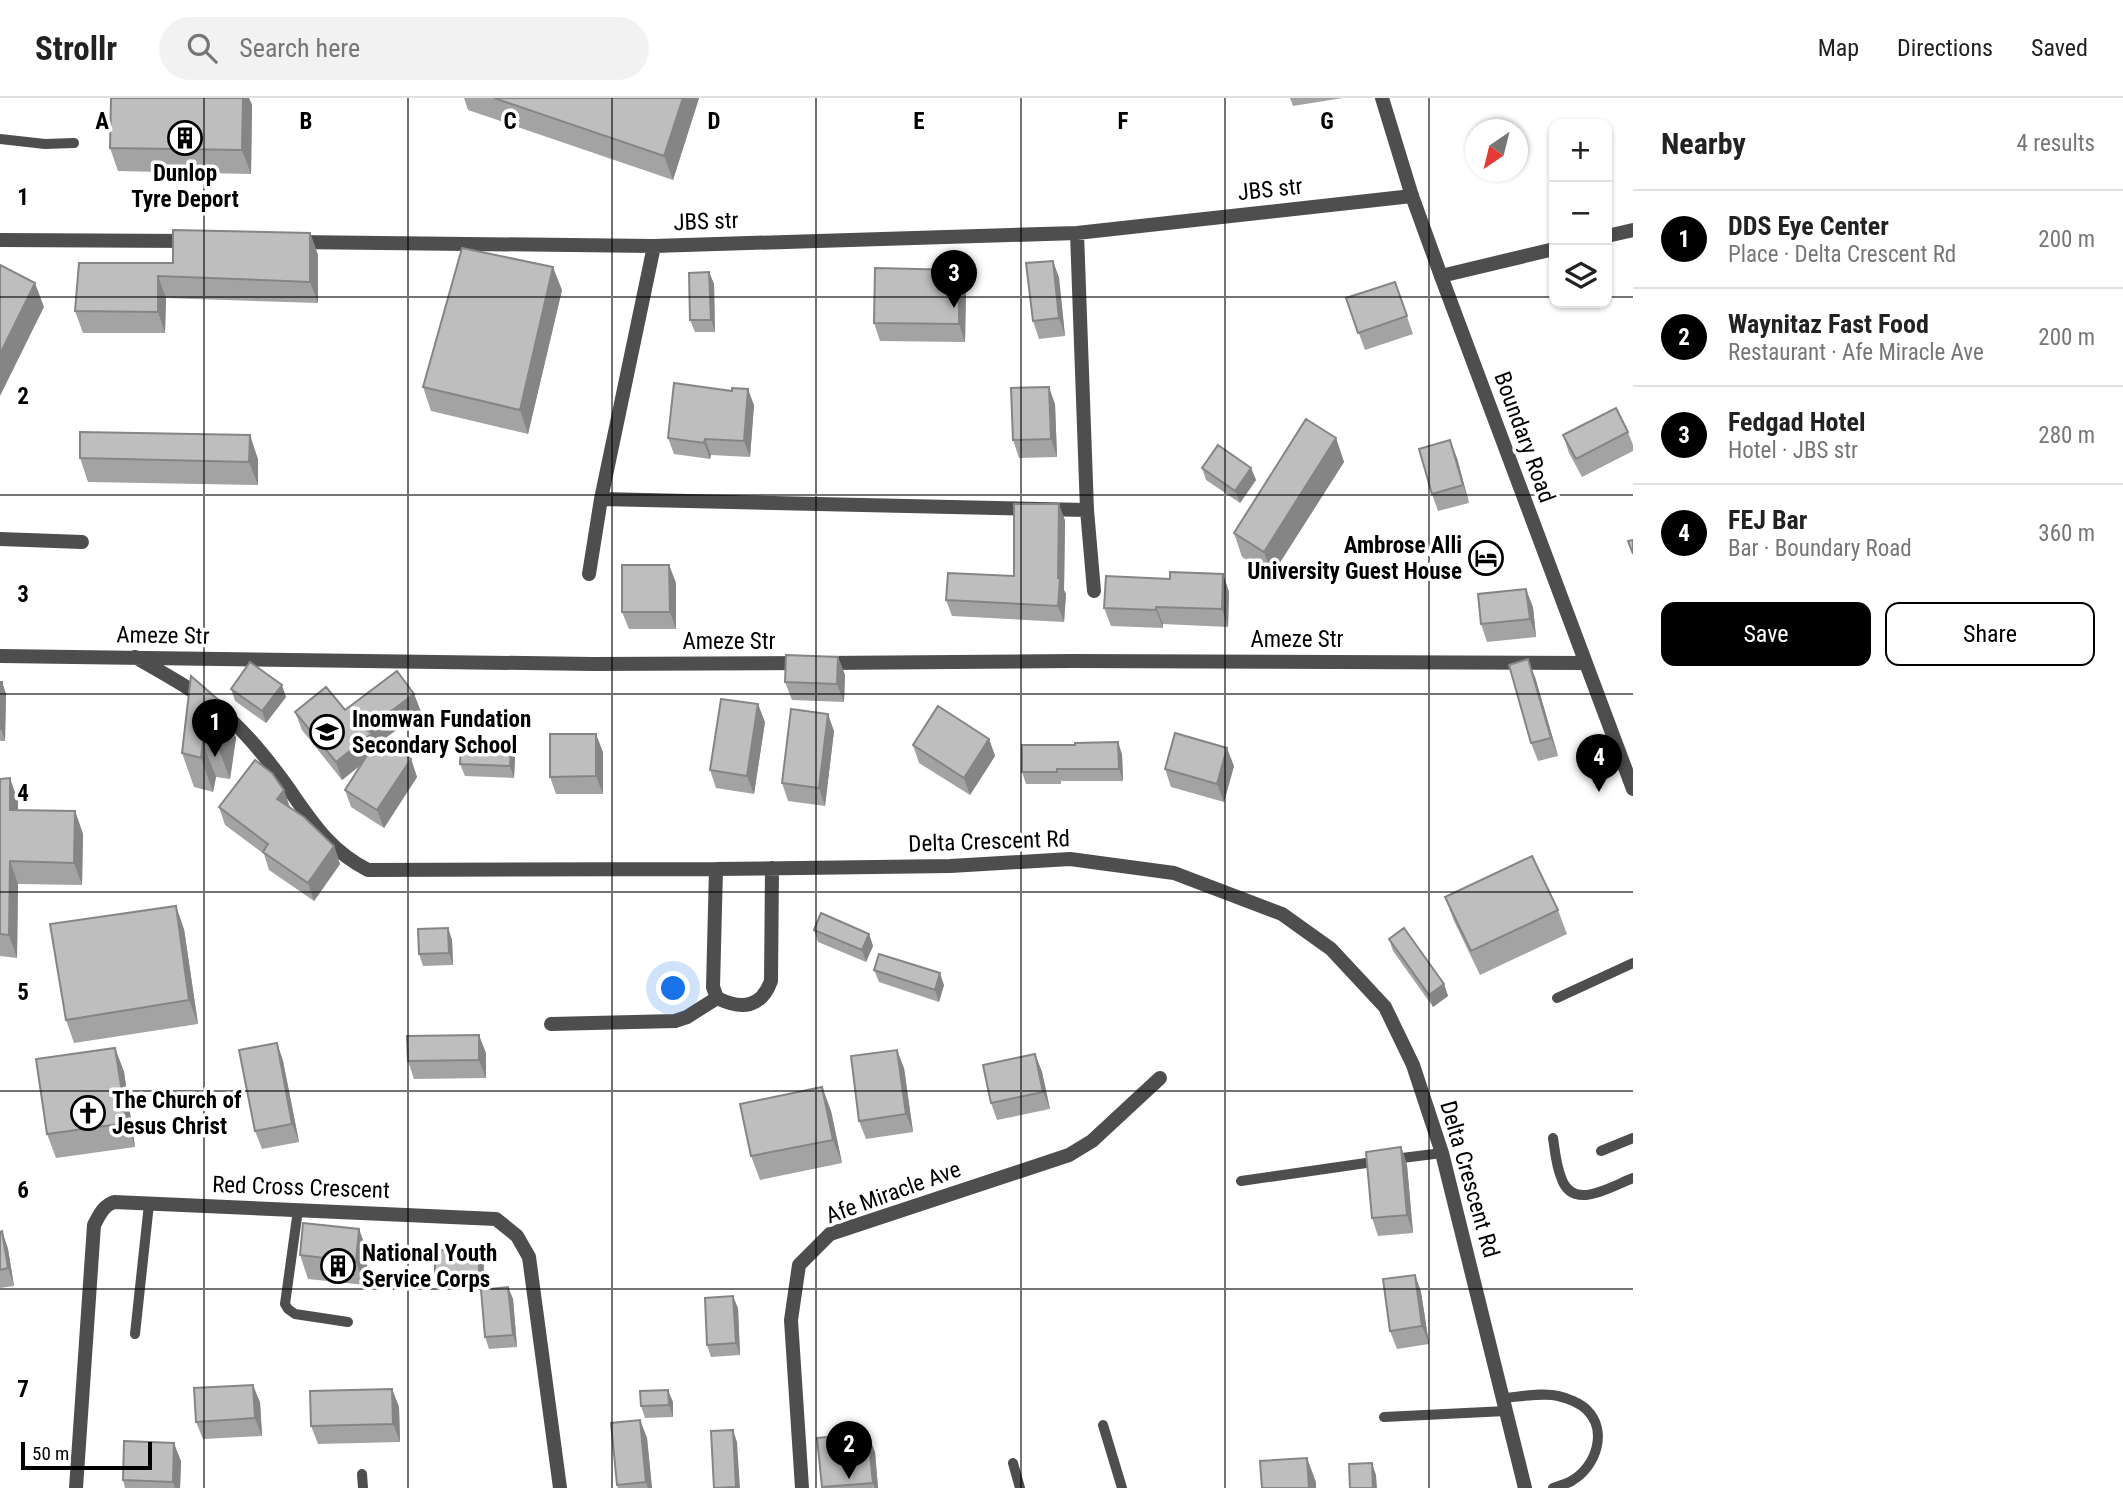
<!DOCTYPE html>
<meta charset="utf-8">
<style>
body{margin:0;font-family:"Roboto Condensed",sans-serif;background:#f2f2f2;color:#222}
.controls{position:absolute;right:21px;top:21px;display:grid;overflow:hidden;border-radius:14px;box-shadow:0 2px 5px #0004}
.controls button{width:63px;height:63px;display:grid;place-items:center;padding:0;border:0;border-bottom:2px solid #e0e0e0;background:#fff;color:#222;font:35px sans-serif}
.compass{position:absolute;left:1465px;top:21px;width:63px;height:63px;border-radius:50%;background:#fff;box-shadow:0 2px 5px #0004;rotate:215deg}
.scale{position:absolute;left:21px;bottom:18px;width:131px;box-sizing:border-box;padding-left:7px;border:4px solid #000;border-top:0;font-size:19px;line-height:24px;white-space:nowrap;color:#000;-webkit-text-stroke:5px #fff;paint-order:stroke}
.you{position:absolute;left:674px;top:891px;width:24px;height:24px;margin:-18px;border:5px solid #fff;border-radius:50%;background:#1a73e8;box-shadow:0 0 0 10px #1a73e833}
.badge{display:grid;place-items:center;width:46px;height:46px;border-radius:50%;background:#000;color:#fff;font-size:23px;font-weight:700}
.pin{position:absolute;translate:-50% -58px;filter:drop-shadow(0 2px 4px #0008)}
.pin::after{content:'';position:absolute;top:37px;width:24px;height:21px;background:inherit;clip-path:polygon(0 0,100% 0,50% 100%)}
.list{margin:0;padding:0;list-style:none}
h2{display:flex;justify-content:space-between;align-items:center;height:91px;margin:0;padding:0 28px;font-size:30px}
h2 small{font-size:23px;font-weight:400;color:#767676}
.list li{display:grid;grid-template-columns:46px 1fr auto;gap:21px;align-items:center;box-sizing:border-box;height:98px;padding:0 28px;border-top:2px solid #e0e0e0}
.list b{display:block;font-size:26px;white-space:nowrap}
.list p{margin:0;font-size:23px;white-space:nowrap;color:#767676}
.list em{font-size:23px;font-style:normal;color:#767676}
.actions{display:flex;gap:14px;padding:21px 28px}
.actions a{flex:1;padding:16px 0;border:2px solid #000;border-radius:14px;text-align:center;font-size:24px;color:#000}
.actions .main{background:#000;color:#fff}
.icon{flex:none;width:38px;height:38px;fill:none;stroke:currentColor;stroke-width:2;stroke-linecap:round;stroke-linejoin:round}
.map{position:relative;flex:none;width:1633px;height:1390px;overflow:hidden}
header{display:flex;align-items:center;gap:42px;box-sizing:border-box;height:98px;padding:0 35px;background:#fff;border-bottom:2px solid #e0e0e0}
header strong{font-size:33px}
nav{display:flex;gap:38px;margin-inline-start:auto;font-size:24px}
.search{width:490px;height:63px;background:#f2f2f2;display:flex;align-items:center;gap:18px;box-sizing:border-box;padding:0 24px;border-radius:38px;color:#767676;font-size:26px}
main{display:flex}
aside{flex:1;background:#fff}
.map>svg:first-child{display:block}
.lines{fill:none;stroke-linecap:round;stroke-linejoin:round}
.service{stroke:#4e4e4e;stroke-width:10}
.minor{stroke:#4e4e4e;stroke-width:14}
.tertiary{stroke:#4e4e4e;stroke-width:14}
.wall{fill:#a3a3a3}
.shaded-wall{fill:#858585}
.building{fill:#bebebe;stroke:#858585;stroke-width:2}
.grid{fill:none;stroke:#000;stroke-width:2;stroke-opacity:0.55}
.labels{text-anchor:middle;stroke-width:7;stroke-linejoin:round;paint-order:stroke}
.poi-label{font-size:23px;font-weight:bold;fill:#000;stroke:#fff;text-anchor:start}
.street-label{font-size:23px;fill:#000;stroke:#fff}
.grid-label{font-size:23px;text-anchor:middle;font-weight:bold;fill:#000;stroke:#fff;stroke-width:7;stroke-linejoin:round;paint-order:stroke}
</style>
<header>
<strong>Strollr</strong>
<div class="search"><svg class="icon" aria-label="search" viewBox="0 0 24 24"><circle cx="10" cy="10" r="6"/><path d="M15 15l6 6"/></svg>Search here</div>
<nav><a>Map</a><a>Directions</a><a>Saved</a></nav>
</header>
<main>
<div class="map">
<svg width="1633" height="1390" viewBox="0 0 1633 1390">
<rect width="100%" height="100%" fill="#fff"/>
<g class="lines">
<path class="service" d="M0 41 45 46 74 45
M1557 900 1633 865
M1553 1040C1555 1053 1556 1067 1561 1079 1572 1114 1610 1089 1633 1080
M1601 1053 1633 1040
M1394 1061 1442 1055
M1241 1083 1380 1063
M298 1112 285 1206 288 1211 295 1216 348 1224
M135 1236 149 1106
M1503 1300C1518 1299 1544 1294 1558 1298 1567 1300 1580 1305 1587 1312 1608 1333 1596 1368 1573 1382 1567 1386 1559 1388 1553 1390
M1384 1319 1506 1313
M1103 1327 1122 1390
M1013 1365 1020 1390
M362 1376 363 1390"/>
<path class="minor" d="M1077 135 1087 412 1094 493
M1607 138 1633 132
M0 142 191 143
M295 144 654 148 1077 135 1412 98
M1441 178 1554 151
M601 401 1087 412
M0 441 82 444
M589 476 601 401 654 148
M0 558 593 566 804 565
M135 559C168 578 204 597 233 624 250 640 267 661 281 680 309 718 325 750 368 772L716 771 950 768 1070 761 1174 775 1282 816 1331 851 1385 909 1413 967 1442 1055 1525 1390
M824 565 1072 563 1585 565
M716 771 713 889 717 900
M551 926 675 923 687 919 717 900C742 912 761 910 771 883L772 770
M76 1390 94 1127C100 1116 103 1108 114 1104L496 1121 517 1138 529 1159 560 1390
M802 1390 791 1222 799 1167 830 1136 1069 1057 1092 1043 1160 980"/>
<path class="tertiary" d="M1382 0 1412 98 1441 178 1633 691"/>
</g>
<path class="wall" d="M111 0H249L252 7 251 76 118 73 110 50Z
M464 0H699L673 82 468 12Z
M1290 0H1343L1293 8Z
M310 135 318 157V205L166 200 165 235H83L75 213 173 165Z
M1053 163 1059 180 1065 238 1039 241 1033 223Z
M709 174 714 186 715 234H695L690 222Z
M1395 184 1413 236 1365 252 1346 200Z
M966 190 965 244 880 243 874 225Z
M562 192 528 336 431 313 423 289Z
M1055 306 1057 359 1019 360 1013 342Z
M754 307 750 359 711 357 710 361 674 356 668 340Z
M1628 334 1633 347V353L1582 379 1569 355 1563 337Z
M1336 340 1344 364 1272 477 1242 459 1234 435Z
M80 360 258 361V387L88 384Z
M1457 360 1469 405 1438 413 1432 396Z
M1202 370H1251L1256 382 1240 405 1206 382Z
M1065 422 1064 492 1066 496 1064 524 952 518 946 502 1014 478Z
M669 467 676 485V531H629L622 514Z
M1223 476 1229 494 1228 529 1163 526V530L1111 528 1104 510 1170 481Z
M1533 509 1536 539 1487 544 1481 526Z
M838 559 845 577 844 604 792 602 785 584Z
M1535 579 1558 658 1538 663 1531 645Z
M0 584H2L6 596 5 643H0Z
M231 591 286 599 266 625 235 603Z
M414 596 421 614 382 642 411 661 417 679 384 730 351 709 345 692 361 667 342 682 302 632 295 614 345 612Z
M223 606 236 640 230 681 216 679 213 694 194 689 182 655Z
M765 624 754 696 716 690 710 672Z
M834 633 825 708 788 703 782 685Z
M989 641 995 658 970 697 919 665 913 647Z
M1075 647 1122 656 1123 683H1061V686H1026L1022 674Z
M511 648 515 660 514 680 465 678 460 666Z
M603 654V696H556L550 679Z
M1234 668 1224 704 1171 689 1165 671Z
M0 681 18 703V712L75 713 83 736 82 787 18 786 17 860 0 858Z
M284 692 290 710 334 748 340 766 314 803 269 772 264 756 225 727 219 709Z
M1445 799 1558 812 1567 836 1480 877 1454 823Z
M448 830 452 842 453 867 423 868 419 856Z
M184 831 198 926 74 945 66 922Z
M814 832 869 836 873 848 866 864 818 844Z
M1389 841 1444 886 1448 898 1433 909 1393 853Z
M874 872 944 887 939 904 879 884Z
M277 945 283 963 299 1044 262 1051 255 1033Z
M115 950 124 974 135 1049 56 1060 47 1036Z
M486 955V980L414 981 408 963Z
M1035 956 1042 974 1050 1011 997 1022 991 1005Z
M904 970 913 1034 866 1041 859 1023Z
M822 989 831 1013 842 1065 760 1082 751 1058Z
M1401 1049 1407 1067 1413 1135 1378 1138 1372 1120Z
M2 1133 8 1151 14 1188 0 1190V1134Z
M368 1155 365 1187 308 1181 300 1157Z
M484 1165 483 1187 439 1186 435 1174Z
M1415 1177 1421 1194 1429 1246 1397 1251 1390 1233Z
M508 1189 513 1201 517 1249 489 1251 485 1239Z
M738 1210 740 1257 711 1259 707 1247Z
M392 1291 399 1309 400 1344 318 1346 311 1328Z
M260 1304 262 1338 203 1341 196 1324Z
M673 1304V1319L645 1320 641 1308Z
M640 1322 647 1340 652 1390H618L617 1387Z
M817 1340 875 1354 878 1390H822Z
M181 1363 180 1390H125L123 1382Z"/>
<path class="shaded-wall" d="M243 0H249L252 7 251 76 242 52Z
M683 0H699L673 82 664 58Z
M310 135 318 157V205L310 184Z
M1053 163 1059 180 1065 238 1059 220Z
M553 169 562 192 528 336 520 312Z
M959 172 966 190 965 244 959 226Z
M709 174 714 186 715 234 711 222Z
M158 178 166 200 165 235 158 214Z
M35 185 44 209 0 298V256Z
M1049 289 1055 306 1057 359 1051 341Z
M748 291 754 307 750 359 744 343Z
M250 337 258 361V387L249 364Z
M1336 340 1344 364 1272 477 1264 454Z
M705 341 711 357 710 361 704 345Z
M1450 342 1457 360 1469 405 1463 387Z
M1251 370 1256 382 1240 405 1235 393Z
M1059 406 1065 422 1064 492 1066 496 1064 524 1058 508Z
M669 467 676 485V531L670 514Z
M1223 476 1229 494 1228 529 1222 511Z
M1526 491 1533 509 1536 539 1530 521Z
M1156 509 1163 526V530L1156 512Z
M838 559 845 577 844 604 837 586Z
M1528 561 1535 579 1558 658 1551 640Z
M2 584 6 596 5 643 1 631Z
M282 587 286 599 266 625 262 613Z
M414 596 421 614 376 647 378 653 342 682 336 664 366 632Z
M223 606 236 640 230 681 217 646Z
M758 606 765 624 754 696 747 678Z
M828 616 834 633 825 708 819 690Z
M596 636 603 654V696L596 678Z
M989 641 995 658 970 697 964 680Z
M1118 644 1122 656 1123 683 1119 671Z
M203 645 216 679 213 694 201 660Z
M511 648 515 660 514 680 510 668Z
M1227 650 1234 668 1224 704 1217 686Z
M411 661 417 679 384 730 377 712Z
M10 680 18 703V734L10 712Z
M284 692 290 710 277 701Z
M75 713 83 736 82 787 74 765Z
M334 748 340 766 314 803 308 785Z
M10 763 18 786 17 860 9 837Z
M176 808 184 831 198 926 189 902Z
M448 830 452 842 453 867 449 855Z
M869 836 873 848 866 864 862 852Z
M940 875 944 887 939 904 935 892Z
M1444 886 1448 898 1433 909 1429 897Z
M479 937 486 955V980L479 962Z
M277 945 283 963 299 1044 292 1026Z
M115 950 124 974 135 1049 127 1025Z
M897 952 904 970 913 1034 906 1016Z
M1035 956 1042 974 1050 1011 1043 994Z
M822 989 831 1013 842 1065 833 1042Z
M1401 1049 1407 1067 1413 1135 1407 1117Z
M359 1131 368 1155 365 1187 356 1164Z
M2 1133 8 1151 14 1188 8 1170Z
M479 1153 484 1165 483 1187 479 1175Z
M1415 1177 1421 1194 1429 1246 1422 1228Z
M508 1189 513 1201 517 1249 513 1237Z
M733 1198 738 1210 740 1257 736 1245Z
M253 1287 260 1304 262 1338 255 1320Z
M392 1291 399 1309 400 1344 393 1326Z
M668 1292 673 1304V1319L669 1307Z
M640 1322 647 1340 652 1390H648L646 1384Z
M733 1332 737 1344 740 1390H736V1389Z
M868 1336 875 1354 878 1390H875L873 1385Z
M174 1345 181 1363 180 1390H175L173 1384Z
M1307 1360 1316 1384V1390H1309Z
M1372 1365 1376 1377 1377 1390H1373Z"/>
<path class="building" d="M111 0H243L242 52 110 50Z
M494 0H683L664 58Z
M173 132 310 135V184L158 178V214L75 213 79 165H173Z
M462 150 553 169 520 312 423 289Z
M1053 163 1059 220 1033 223 1026 165Z
M0 167 35 185 0 256Z
M875 170 959 172V226L874 225Z
M709 174 711 222H690L689 175Z
M1395 184 1407 218 1358 235 1346 200Z
M674 285 732 293V290L748 291 744 343 705 341 704 345 668 340Z
M1049 289 1051 341 1013 342 1011 290Z
M1616 310 1628 334 1576 361 1563 337Z
M1306 321 1336 340 1264 454 1234 435Z
M80 334 250 337 249 364 80 360Z
M1450 342 1463 387 1432 396 1419 351Z
M1218 347 1251 370 1235 393 1202 370Z
M1014 406H1059L1058 480H1060L1058 508 946 502 948 475 1014 478Z
M1633 442V456L1628 443Z
M622 467H669L670 514H622Z
M1170 474 1223 476 1222 511 1156 509V512L1104 510 1106 478 1170 481Z
M1526 491 1530 521 1481 526 1478 496Z
M786 557 838 559 837 586 785 584Z
M1528 561 1551 640 1531 645 1509 567Z
M250 564 282 587 262 613 231 591Z
M397 573 414 596 366 632 372 635 336 664 295 614 326 589 345 612Z
M191 578 223 606 217 646 203 645 201 660 182 655Z
M0 584H2L1 631H0Z
M721 601 758 606 747 678 710 672Z
M938 608 989 641 964 680 913 647Z
M791 611 828 616 819 690 782 685Z
M1175 635 1227 650 1217 686 1165 671Z
M550 636H596V678L550 679Z
M378 640 411 661 377 712 345 692Z
M1118 644 1119 671H1057V674H1022V647H1075V645Z
M461 646 511 648 510 668 460 666Z
M255 662 272 675 284 692 277 701 304 719 334 748 308 785 263 754 268 746 219 709Z
M10 680V712L75 713 74 765 10 763 9 837 0 836V681Z
M1532 758 1558 812 1471 853 1445 799Z
M176 808 189 902 66 922 50 826Z
M821 815 869 836 862 852 814 832Z
M448 830 449 855 419 856 418 831Z
M1404 830 1444 886 1429 897 1389 841Z
M879 856 940 875 935 892 874 872Z
M479 937V962L408 963 407 938Z
M277 945 292 1026 255 1033 239 952Z
M115 950 127 1025 47 1036 36 961Z
M897 952 906 1016 859 1023 851 958Z
M1035 956 1043 994 991 1005 983 967Z
M822 989 833 1042 751 1058 740 1006Z
M1401 1049 1407 1117 1372 1120 1366 1054Z
M303 1125 359 1131 356 1164 300 1157Z
M2 1133 8 1170 0 1172V1134Z
M435 1152 479 1153V1175L435 1174Z
M1415 1177 1422 1228 1390 1233 1383 1181Z
M508 1189 513 1237 485 1239 481 1192Z
M733 1198 736 1245 707 1247 705 1200Z
M253 1287 255 1320 196 1324 194 1290Z
M392 1291 393 1326 311 1328 310 1293Z
M668 1292 669 1307 641 1308 640 1293Z
M640 1322 646 1384 617 1387 611 1325Z
M733 1332 736 1389 714 1390 711 1333Z
M868 1336 873 1385 822 1389 817 1340Z
M124 1343 174 1345 173 1384 123 1382Z
M1307 1360 1309 1390H1262L1260 1363Z
M1372 1365 1373 1390H1350L1349 1366Z"/>
<path class="grid" d="M204 0V1390M408 0V1390M612 0V1390M816 0V1390M1021 0V1390M1225 0V1390M1429 0V1390M0 199H1554M1607 199H1633M0 397H1633M0 596H1633M0 794H1633M0 993H1633M0 1191H1633"/>
<defs>
<g id="building-ring" transform="scale(1.75)"><circle r="9.5" fill="#fff" stroke="#000" stroke-width="1.5"/><path d="M-4-6H4V6H1V3H-1V6H-4ZM-2.5-4.3h1.7v1.8h-1.7ZM.8-4.3h1.7v1.8H.8ZM-2.5-1h1.7V.8h-1.7ZM.8-1h1.7V.8H.8Z" fill="#000"/></g>
<g id="hotel-ring" transform="scale(1.75)"><circle r="9.5" fill="#fff" stroke="#000" stroke-width="1.5"/><path d="M-6-4.5h1.5V1H6V5H4.5V3h-9V5H-6ZM-4 0a1.8 1.8 0 1 1 3.6 0ZM.5 0V-2.5h3Q6-2.5 6 0Z" fill="#000"/></g>
<g id="school-ring" transform="scale(1.75)"><circle r="9.5" fill="#fff" stroke="#000" stroke-width="1.5"/><path d="M0-5L7-2L0 1L-7-2ZM-4 1L0 2.5L4 1V4Q0 6-4 4Z" fill="#000"/></g>
<g id="church-ring" transform="scale(1.75)"><circle r="9.5" fill="#fff" stroke="#000" stroke-width="1.5"/><path d="M-1.2-6h2.4v3.5h3.3v2.4h-3.3V6h-2.4V-.1h-3.3v-2.4h3.3Z" fill="#000"/></g>
</defs>
<g fill-rule="evenodd">
<use href="#building-ring" x="185" y="40"/>
<use href="#hotel-ring" x="1486" y="460"/>
<use href="#school-ring" x="327" y="634"/>
<use href="#church-ring" x="88" y="1015"/>
<use href="#building-ring" x="338" y="1168"/>
</g>
<g class="labels">
<g class="poi-label">
<text x="185" y="83" text-anchor="middle">Dunlop<tspan x="185" dy="26">Tyre Deport</tspan></text>
<text x="1462" y="455" text-anchor="end">Ambrose Alli<tspan x="1462" dy="26">University Guest House</tspan></text>
<text x="352" y="629">Inomwan Fundation<tspan x="352" dy="26">Secondary School</tspan></text>
<text x="112" y="1010">The Church of<tspan x="112" dy="26">Jesus Christ</tspan></text>
<text x="362" y="1163">National Youth<tspan x="362" dy="26">Service Corps</tspan></text>
</g>
<g class="street-label">
<text transform="translate(1270 91) rotate(-6)" y="8">JBS str</text>
<text transform="translate(706 123) rotate(-2)" y="8">JBS str</text>
<text transform="translate(1525 339) rotate(70)" y="8">Boundary Road</text>
<text transform="translate(163 537) rotate(1)" y="8">Ameze Str</text>
<text x="1297" y="549">Ameze Str</text>
<text x="729" y="551">Ameze Str</text>
<text transform="translate(989 743) rotate(-2)" y="8">Delta Crescent Rd</text>
<text transform="translate(1470 1081) rotate(74)" y="8">Delta Crescent Rd</text>
<text transform="translate(301 1089) rotate(2)" y="8">Red Cross Crescent</text>
<text transform="translate(893 1094) rotate(-20)" y="8">Afe Miracle Ave</text>
</g>
</g>
<g class="grid-label">
<text x="102" y="31">A</text>
<text x="306" y="31">B</text>
<text x="510" y="31">C</text>
<text x="714" y="31">D</text>
<text x="919" y="31">E</text>
<text x="1123" y="31">F</text>
<text x="1327" y="31">G</text>
<text x="23" y="107">1</text>
<text x="23" y="306">2</text>
<text x="23" y="504">3</text>
<text x="23" y="703">4</text>
<text x="23" y="902">5</text>
<text x="23" y="1100">6</text>
<text x="23" y="1299">7</text>
</g>
</svg>
<div class="controls">
<button>+</button>
<button>−</button>
<button><svg class="icon" aria-label="layers" viewBox="0 0 24 24"><path d="M12 4l9 5-9 5-9-5zM3 14l9 5 9-5"/></svg></button>
</div>
<svg class="compass" viewBox="-18 -18 36 36"><path d="M0-13l5 13h-10z" fill="#e53935"/><path d="M0 13l5-13h-10z" fill="#767676"/></svg>
<div class="scale">50 m</div>
<div class="you"></div>
<div class="pin badge" style="left:215px;top:659px">1</div>
<div class="pin badge" style="left:849px;top:1381px">2</div>
<div class="pin badge" style="left:954px;top:210px">3</div>
<div class="pin badge" style="left:1599px;top:694px">4</div>
</div>
<aside>
<h2>Nearby<small>4 results</small></h2>
<ul class="list">
<li><span class="badge">1</span><div><b>DDS Eye Center</b><p>Place · Delta Crescent Rd</p></div><em>200 m</em></li>
<li><span class="badge">2</span><div><b>Waynitaz Fast Food</b><p>Restaurant · Afe Miracle Ave</p></div><em>200 m</em></li>
<li><span class="badge">3</span><div><b>Fedgad Hotel</b><p>Hotel · JBS str</p></div><em>280 m</em></li>
<li><span class="badge">4</span><div><b>FEJ Bar</b><p>Bar · Boundary Road</p></div><em>360 m</em></li>
</ul>
<div class="actions"><a class="main">Save</a><a>Share</a></div>
</aside>
</main>
